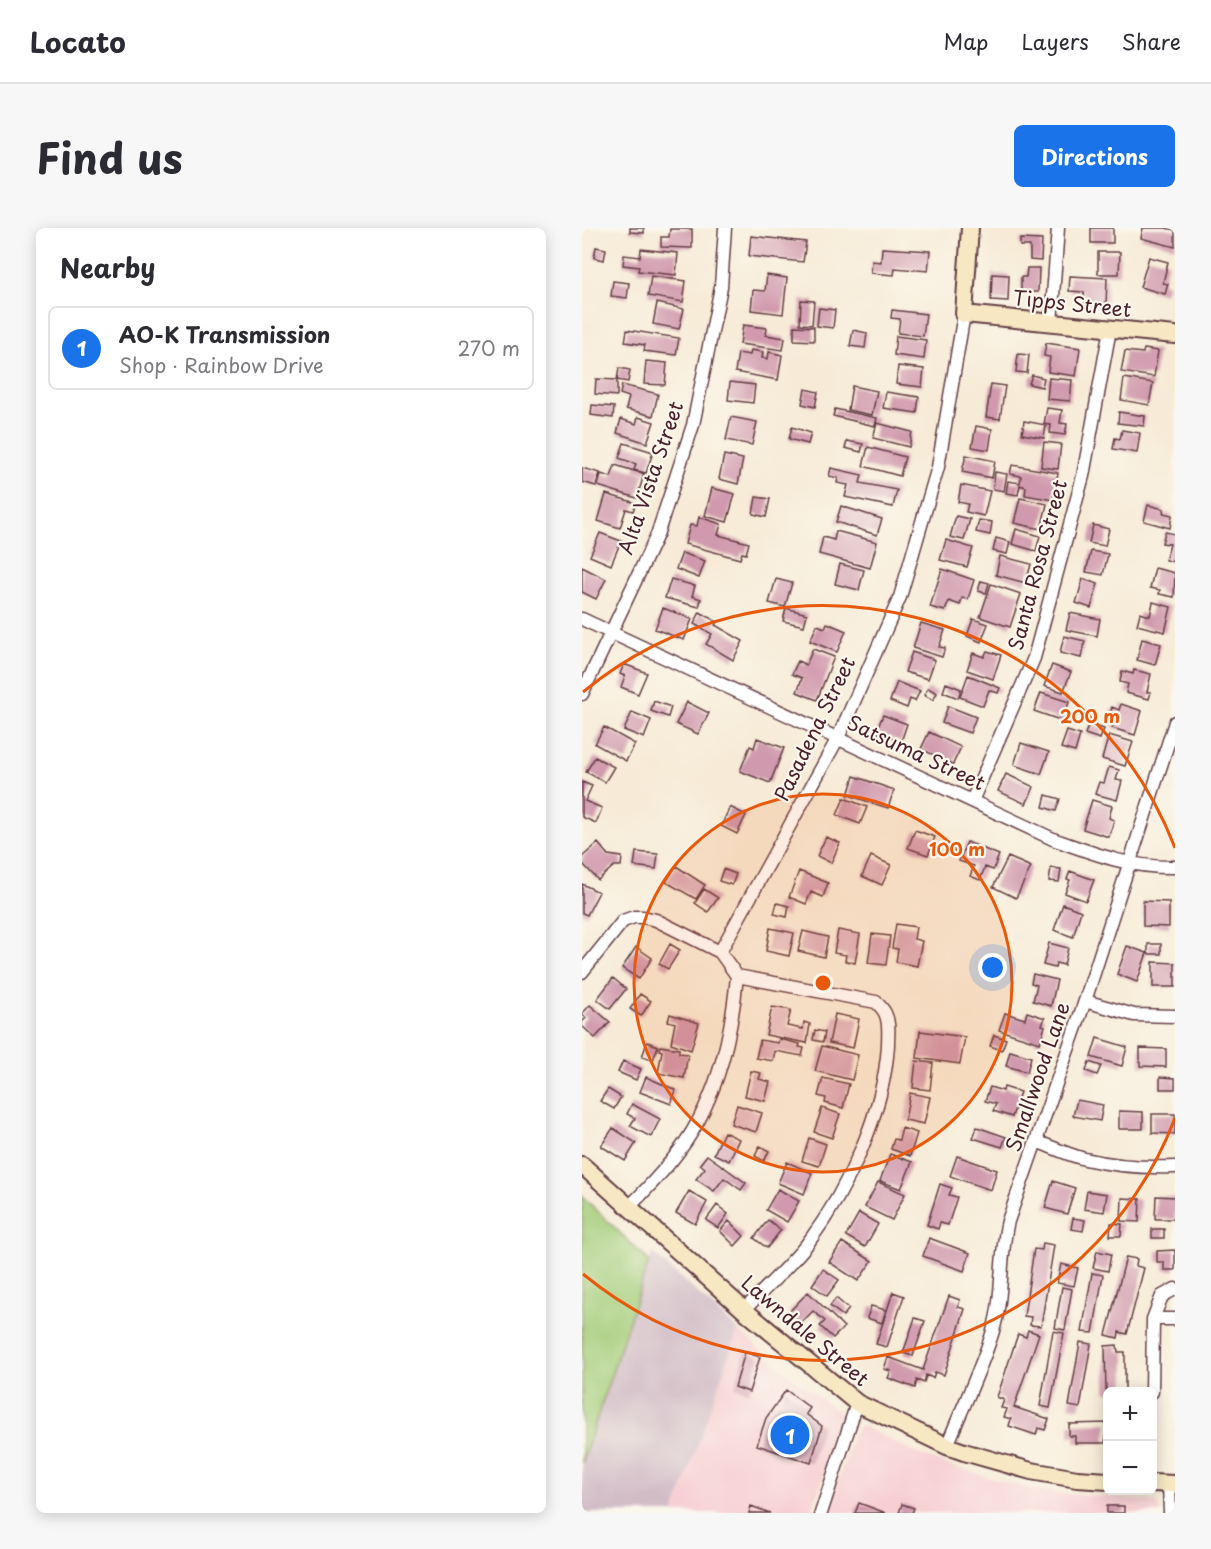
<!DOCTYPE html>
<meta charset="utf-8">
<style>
body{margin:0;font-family:"Playpen Sans",sans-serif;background:#f7f7f7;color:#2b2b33}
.controls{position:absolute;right:18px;bottom:18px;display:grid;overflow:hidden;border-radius:9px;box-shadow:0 3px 15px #0003}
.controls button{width:54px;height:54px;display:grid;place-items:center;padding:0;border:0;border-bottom:2px solid #e1e1e2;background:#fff;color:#2b2b33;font:30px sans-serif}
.you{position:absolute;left:411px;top:740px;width:21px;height:21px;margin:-15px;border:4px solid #fff;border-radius:50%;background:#1a73e8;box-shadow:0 0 0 9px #1a73e833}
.badge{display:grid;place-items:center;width:39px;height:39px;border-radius:50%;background:#1a73e8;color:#fff;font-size:20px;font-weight:700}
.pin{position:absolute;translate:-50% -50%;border:3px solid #fff;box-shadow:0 2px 6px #0006}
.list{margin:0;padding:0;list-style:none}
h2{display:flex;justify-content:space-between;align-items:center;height:78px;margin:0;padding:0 24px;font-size:26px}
h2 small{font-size:20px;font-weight:400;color:#7c7c81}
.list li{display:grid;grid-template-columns:39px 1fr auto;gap:18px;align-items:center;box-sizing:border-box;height:84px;margin:0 12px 12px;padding:0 12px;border:2px solid #e1e1e2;border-radius:9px}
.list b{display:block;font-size:22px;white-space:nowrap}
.list p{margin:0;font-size:20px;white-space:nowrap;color:#7c7c81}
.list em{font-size:20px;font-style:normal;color:#7c7c81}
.map{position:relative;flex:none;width:593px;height:1285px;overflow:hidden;border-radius:9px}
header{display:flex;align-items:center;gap:36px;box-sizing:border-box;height:84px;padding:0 30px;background:#fff;border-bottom:2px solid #e1e1e2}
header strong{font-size:28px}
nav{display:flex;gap:33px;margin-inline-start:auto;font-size:21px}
.intro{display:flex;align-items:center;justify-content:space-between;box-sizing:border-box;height:144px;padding:0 36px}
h1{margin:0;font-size:42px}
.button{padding:15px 27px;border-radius:9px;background:#1a73e8;color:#fff;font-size:21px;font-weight:700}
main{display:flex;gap:36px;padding:0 36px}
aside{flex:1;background:#fff;border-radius:9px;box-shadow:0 3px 15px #0003}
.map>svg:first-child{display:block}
.built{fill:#f7cfd3}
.industrial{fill:#d2bdc7}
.green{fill:#a2cc78;stroke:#767652;stroke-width:1.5}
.building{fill:#d099ad}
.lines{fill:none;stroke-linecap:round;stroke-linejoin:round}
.street-casing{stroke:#643e45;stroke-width:15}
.secondary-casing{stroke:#643e45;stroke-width:20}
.street{stroke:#fff;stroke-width:12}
.secondary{stroke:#f7e8c3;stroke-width:16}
.ring{fill:none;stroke:#e8590c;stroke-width:3}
.labels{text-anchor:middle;stroke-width:4.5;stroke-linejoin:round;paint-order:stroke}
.street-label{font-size:20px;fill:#4a1f2b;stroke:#fbf7ec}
.centre{fill:#e8590c;stroke:#fbf7ec;stroke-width:3}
.ring-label{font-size:18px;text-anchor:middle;font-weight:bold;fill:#e8590c;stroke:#fbf7ec;stroke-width:4.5;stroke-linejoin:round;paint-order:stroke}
</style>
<header>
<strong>Locato</strong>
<nav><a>Map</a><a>Layers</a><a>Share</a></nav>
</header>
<div class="intro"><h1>Find us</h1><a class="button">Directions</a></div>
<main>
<aside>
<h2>Nearby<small></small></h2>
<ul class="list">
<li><span class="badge">1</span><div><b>AO-K Transmission</b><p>Shop · Rainbow Drive</p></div><em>270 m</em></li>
</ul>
</aside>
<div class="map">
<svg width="593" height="1285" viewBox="0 0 593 1285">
<rect width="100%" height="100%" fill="#fbf7ec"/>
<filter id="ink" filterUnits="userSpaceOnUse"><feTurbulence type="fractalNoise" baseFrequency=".0167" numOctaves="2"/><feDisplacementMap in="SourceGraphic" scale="12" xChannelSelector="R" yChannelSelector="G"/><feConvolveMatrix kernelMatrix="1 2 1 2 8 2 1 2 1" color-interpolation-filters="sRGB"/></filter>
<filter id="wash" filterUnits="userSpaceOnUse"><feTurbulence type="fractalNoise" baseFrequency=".008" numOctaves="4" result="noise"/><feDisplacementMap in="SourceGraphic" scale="24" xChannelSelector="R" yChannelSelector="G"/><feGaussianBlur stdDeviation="1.35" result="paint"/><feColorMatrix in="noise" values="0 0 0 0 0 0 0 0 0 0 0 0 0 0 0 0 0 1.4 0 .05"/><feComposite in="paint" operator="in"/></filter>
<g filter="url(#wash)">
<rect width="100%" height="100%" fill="#f7ebd7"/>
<path class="built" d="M156 1102 206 1146 259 1186 262 1191 229 1285H92Z
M280 1198 336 1226 369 1238 416 1252 463 1264 571 1273 576 1276 579 1285H245L271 1207 276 1199Z"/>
<path class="industrial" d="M71 1025 156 1102 92 1285H0V1235L67 1033Z"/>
<path class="green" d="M0 968 67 1033 0 1235Z"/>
<g id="blocks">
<path class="building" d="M48 0H62V5L48 4Z
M509 0H531V15H509Z
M561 0H583L593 2V19L559 10Z
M88 1H110V20L79 19V9H87Z
M169 8 224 14 221 34 167 28Z
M438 11 460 12 459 33 448 32V18H438Z
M14 19 24 21 22 32 12 30Z
M300 20 348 23 346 43 313 40 312 47 289 45 290 33 299 34Z
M59 21 96 25 94 47 56 43 57 39 41 37 42 27 58 29Z
M516 24H538L537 46H516Z
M567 29 586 34 581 55 586 56 583 66 558 59Z
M445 40H457L456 64H439V49H444Z
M410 46 427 47 426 73 409 72Z
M185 47 205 50 201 86 169 82 171 62 183 63Z
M69 48 104 53 101 74 66 68Z
M488 48 525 50 524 77 502 75V64L487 63Z
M31 53 47 55 45 70 29 68Z
M219 72 232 73 230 97 218 96Z
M75 75 102 81 97 101 71 96Z
M237 80 253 82 251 100 235 98Z
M310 82 344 86 341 108 316 105 318 91 309 90Z
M161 97 185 100 184 107 203 110 201 122 158 116Z
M212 98 232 99V113L212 112Z
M45 102 97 110 94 127 62 123 63 117 43 114Z
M271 102 285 105 283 120 268 118Z
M314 108 344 112 342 131 312 127Z
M464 115 498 120 494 148 466 144 468 129 462 128Z
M562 121 576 123 572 149 539 144 543 123 561 125Z
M169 122 181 124 180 130 186 131 187 124 200 127 196 152 153 144 156 125 168 127Z
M436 126 447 127 445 145 434 144Z
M64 133 85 135 83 157 62 156Z
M316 138 342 141 340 159 314 156Z
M37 140 48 142 46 154 35 152Z
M450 147 462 150 460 159 447 156Z
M467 150 490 152 488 173 465 171Z
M542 150 571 155 567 177 539 172Z
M14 151 35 152V168L13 166Z
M148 154 173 157 171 175 146 172Z
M409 156 423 158 418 191 404 189Z
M40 157 76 166 71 188 44 181 47 169 38 166Z
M270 158 295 163 290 187 266 182Z
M223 161 236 164 233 179 220 176Z
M304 164 337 169 335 185 301 180Z
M10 177 32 179 31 190 9 187Z
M465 180 480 182 478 195 485 196 483 207 468 205 469 197 462 196Z
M253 181 295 190 293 198 251 188Z
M537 184 563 188 562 198 536 195Z
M56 189 72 194 65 215 35 205 39 191 54 196Z
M149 189 175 194 170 217 144 212Z
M442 193 464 197 462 210 440 206Z
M295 195 330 204 327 219 291 210Z
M394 198 410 201 407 222 390 219Z
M210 199 229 205 226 216 207 211Z
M540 202 558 205 555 225 531 221 533 210 538 211Z
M265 213 281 216 279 224 263 220Z
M462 214 479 216 476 241 459 239Z
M42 215 71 224 64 245 52 242 54 236 37 230Z
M286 219 323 229 318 248 281 238Z
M142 227 161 231 156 256 137 251Z
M384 227 413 233 410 250 380 244Z
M33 237 62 246 55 270 16 258 19 246 29 249Z
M430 237 476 245 471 272 443 267 444 259 438 257 436 267 424 265 426 253 438 255 439 248 428 246Z
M0 240 18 245 14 258 0 254Z
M249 240 280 247 278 255 315 262 311 279 263 269 266 257 255 255 256 250 247 248Z
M413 244 425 246 422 263 411 261Z
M379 257 408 263 402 288 384 284 386 276 376 274Z
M130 260 153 266 145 294 123 288Z
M24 266 54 275 51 283 44 281 38 300 16 293Z
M174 269 188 271 184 289 171 286Z
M438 270 465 276 459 301 432 295Z
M566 277 582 281 581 285 590 287 588 300 562 293Z
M259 278 300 291 295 307 254 294Z
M374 288 388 291 382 312 368 309Z
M117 289 139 296 136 307 167 315 164 326 160 325 158 331 103 316 108 297 115 298Z
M397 292 410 294 408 307 394 304Z
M511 297 527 301 523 318 507 315Z
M434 301 458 308 454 323 430 316Z
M254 303 295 314 288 340 237 326 241 309 252 312Z
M583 304 593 306V334L584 332 588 316 580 315Z
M18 305 39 313 29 337 8 328Z
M414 310 428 314 425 326 411 323Z
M364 312 391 320 385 339 358 332Z
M509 323 526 326 521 347 504 344Z
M100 325 123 333 117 350 94 341Z
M418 328 449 336 444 355 414 347Z
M258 336 282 342 277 362 253 356Z
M0 339 24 351 14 371 0 364Z
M573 340 593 345 592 369 577 366 578 362 568 360Z
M360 341 392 352 386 371 380 370 378 377 367 373 363 383 348 379Z
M89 351 113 358 110 368 119 371 117 379 83 370Z
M194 351 210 355 203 379 187 375Z
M501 351 516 356 509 380 494 375Z
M399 353 407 355 404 365 396 363Z
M409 356 439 366 428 399 398 389Z
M571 374 589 379 583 404 555 397 558 385 568 388Z
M81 380 110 391 102 412 73 401Z
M204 380 225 386 222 398 201 393Z
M118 384 135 394 133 397 161 413 151 432 124 416 130 406 112 396Z
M488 385 518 391 515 408 484 402Z
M391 391 406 396 399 414 385 408Z
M245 395 264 403 255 424 228 413 235 397 243 400Z
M339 395 363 402 357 419 363 420 360 429 331 420Z
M482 408 503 413 499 430 478 425Z
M560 411 579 416 573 437 555 432Z
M231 421 252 429 235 472 215 464 220 450 210 446 216 433 224 437Z
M405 423 419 427 411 451 385 442 391 425 402 429Z
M330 424 353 432 346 451 323 444Z
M42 436 65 445 56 466 39 459 43 448 38 446Z
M470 437 489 444 481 464 462 458Z
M552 442 569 446 565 464H569L567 471 544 465 546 456 538 454 540 443 551 446Z
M386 447 418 460 416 465 407 462 401 478 378 469Z
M315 454 338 463 333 473 328 471 325 480 308 473Z
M364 455 379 461 376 470 361 464Z
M346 460 355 465 351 472 342 467Z
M459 465 487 474 481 493 452 483Z
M72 473 89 479 86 489 69 483Z
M105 474 127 485 116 506 94 496Z
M539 476 560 483 553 507 530 500 533 491 527 489 530 479 537 482Z
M366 478 394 489 388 505 360 495Z
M50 484 69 492 62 510 42 502Z
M301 487 325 496 319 514 294 504Z
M507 496 522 501 518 511 503 506Z
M22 499 53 516 44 533 13 516Z
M485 503 498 507 493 524 479 520Z
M347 504 379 519 371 536 339 521Z
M527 507 551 514 543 538 520 531Z
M175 510 202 520 188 555 158 543 168 518 172 520Z
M439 515 467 524 459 546 432 537Z
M13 529 32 539 23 554 4 544Z
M527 539 537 542 534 552 540 553 535 572 513 566 517 554 522 555Z
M424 546 452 559 444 576 416 563Z
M272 548 312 562 306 580 266 567Z
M0 554 10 558 3 573 20 580 14 595 0 589Z
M464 567 478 571 474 583 461 579Z
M262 570 285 579 278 596 255 587Z
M510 572 530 578 527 590 532 592 527 609 501 601Z
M148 579 164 587 155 606 139 598Z
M333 602 353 609 346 627 326 620Z
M244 609 258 615 249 635 235 628Z
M385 614 417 627 411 642 403 639 398 652 388 648 392 638 377 633Z
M16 615 26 627 40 629 39 638H32L16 652 0 635V629Z
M54 624 76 626 74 641 52 638Z
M289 628 309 637 300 657 280 648Z
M426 629 449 639 434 670 411 659Z
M94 638 123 657 114 671 84 654Z
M469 640 479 641 477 654 467 653Z
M141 641 154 646 150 657 137 653Z
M217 643 246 655 241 669 229 664 224 676 207 669Z
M488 643 512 652 504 673 483 665 488 652 485 651Z
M0 656 17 664 5 687 0 685Z
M122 661 136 670 126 684 113 675Z
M561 673 587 674V699L561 698Z
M195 675 207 678 205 689 192 686Z
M481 676 499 683 491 709 472 702Z
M314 696 334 699 332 711 340 713 335 738 314 734 316 721 310 720Z
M188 700 212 705 207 728 184 723Z
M256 702 278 706 273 735 263 733 264 727 252 725Z
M221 703 246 709 242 729 216 723Z
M290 706 308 708 304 737 286 735Z
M467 715 486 720 482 737 474 735 473 740 461 737Z
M88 716 98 722 86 741 77 736Z
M566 716H579V726H566Z
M545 718 565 725 555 754 535 746Z
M54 719 70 730 57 751 40 740Z
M571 734 593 735V759H571Z
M451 746 475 752 469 778 451 773 455 757 449 755Z
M31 750 44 761 28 781 15 771Z
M58 766 69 773 59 788 48 781Z
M8 777 28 794 13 810 0 798V794L4 790 0 786Z
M190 779 209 782 205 798 221 801 222 794 228 796 225 815 184 807Z
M445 784 463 790 460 797 463 798 458 815 417 802 423 785 443 791Z
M88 786 117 795 109 822 89 815 93 795 86 793Z
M253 786 277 791 271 820 247 815Z
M233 802 243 804 241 814 231 812Z
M338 803 383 809 378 836 335 830Z
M412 807 424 811 420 822 408 818Z
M515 810 545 819 540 838 509 829Z
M197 811 218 816 217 819 222 820 220 828 193 823 191 833 174 830 178 812 196 815Z
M65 814 76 818 71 832 60 829Z
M78 818 97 821V825L106 826 102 850 76 845 80 823 77 822Z
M240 818 276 827 270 852 233 843Z
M558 820 584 821V839L558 838Z
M428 823 449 829 445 844 424 838Z
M41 833 59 841 54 852 36 844Z
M334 833 351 835 348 862 331 860Z
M507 834 519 838 515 847 504 843Z
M169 843 179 845 177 851 188 854 183 873 163 868Z
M64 849 94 862 89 876 58 864Z
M578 849 593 850V861H578Z
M241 850 267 856 261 880 243 875 244 870 236 868Z
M408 859 421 863 422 859 438 864 430 889 411 883 414 876 403 873Z
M26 861 39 869 32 881 18 873Z
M328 865 348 869 342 896 323 892Z
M495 872 521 877 518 893 491 888Z
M50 876 78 891 69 909 48 898 53 890 45 886Z
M155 877 180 885 174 904 149 896Z
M240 880 258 886 250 910 232 904Z
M537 883 561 884V901H537Z
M570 886H593V906L570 905Z
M395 899 424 909 420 919 391 910Z
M31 900 54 915 43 933 19 918Z
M320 900 335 905 328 928 309 921 312 911 317 912Z
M142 904 157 911 147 933 132 926Z
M227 910 244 916 237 938 220 933Z
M178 918 187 923 182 933 173 928Z
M308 926 330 934 319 961 298 953Z
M125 927 164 955 159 962 142 950 132 963 114 951 123 940 118 936Z
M375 928 415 942 409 962 368 948Z
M205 934 230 945 222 966 196 955Z
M471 953 493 960 485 986 463 980Z
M296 954 323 966 310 992 283 979Z
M358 956 370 960 367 967 375 969 366 997 358 995 356 1001 345 997Z
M196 961 217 973 205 994 184 982Z
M107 963 125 974 113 996 94 985Z
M505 963 525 966 522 984 502 981Z
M574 968 593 969V991H573Z
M540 970 558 971 557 994 539 993Z
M135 977 146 986 136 1000 124 992Z
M277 985 296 996 283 1019 264 1008Z
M491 990 503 992 501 1003 489 1001Z
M186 992 199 1002 185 1020 172 1010Z
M147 993 162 1008 153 1018 138 1003Z
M529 995 540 996 539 1008H528Z
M570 1001H582V1010H570Z
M347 1010 388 1025 382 1043 341 1028Z
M260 1014 290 1033 276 1053 247 1034Z
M461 1015 472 1017 459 1098 448 1097 449 1089 442 1088 452 1021 460 1022Z
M593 1022V1042H582V1034H575V1023Z
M515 1023 529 1026 526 1043 511 1040Z
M544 1029 555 1031 554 1038 562 1040 545 1106 537 1104 536 1110 524 1107Z
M479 1036 496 1040 492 1058 475 1055Z
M241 1041 257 1052 245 1068 230 1057Z
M510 1045 521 1047 511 1105 500 1104Z
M480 1059 490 1061 483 1102 473 1100Z
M226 1064 262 1099 251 1110 238 1098 243 1093 231 1083 219 1095 207 1084Z
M311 1064 322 1068 305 1119 294 1116Z
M367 1068 378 1072 376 1079 383 1081 362 1147 353 1144 351 1150 344 1147 342 1155 335 1152 333 1160 306 1150 309 1143 302 1141 306 1129 341 1142Z
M254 1070 267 1081 261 1088 248 1078Z
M289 1078 304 1082 300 1095 285 1090Z
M333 1090 343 1093 331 1128 321 1125Z
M446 1102 457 1106 432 1179 467 1191 463 1202 456 1200 454 1207 427 1198 429 1191 422 1189 425 1181 419 1180 422 1172 415 1169 436 1106 444 1109Z
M471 1103 482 1105 468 1180 458 1178Z
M498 1114 509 1116 498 1180 487 1178Z
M535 1117 536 1124H543V1164H524L523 1118Z
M163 1124 178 1129 167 1164 153 1159Z
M204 1162 228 1180 224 1186 240 1198 229 1235 175 1217 184 1190Z
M526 1195 523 1215H493V1208H487V1196Z
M277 1275 304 1285H273Z
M320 1276 332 1280 330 1285H317Z
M169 1278 188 1285H167Z
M525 1278H542V1285H525Z"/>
</g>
</g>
<g filter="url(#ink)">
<use href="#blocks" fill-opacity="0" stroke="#643e45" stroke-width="1.5"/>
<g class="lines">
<g class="street-casing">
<path id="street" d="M469 95 476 0
M0 391 471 611C513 626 548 640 593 639
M0 466 75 307 111 197 139 59 143 0
M390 573 452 430 501 248 528 101
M138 724 256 510 318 369 356 239 382 86
M0 744 41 693 52 689H61L74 692 138 724 155 748C149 814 133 880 90 932 77 948 62 964 47 979
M155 748 294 774C297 777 301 781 303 785 308 795 306 806 306 817 302 884 266 961 226 1015 207 1039 183 1060 162 1082
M503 773 552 787 593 788
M454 913C470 919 486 927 503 931 533 938 563 940 593 939
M571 1091H593
M570 1164 571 1091 580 1068 593 1061
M365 1218C380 1180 399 1142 411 1103 422 1067 417 1029 426 993L503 773 593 494
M587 1256 588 1285
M239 1285 275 1175"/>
</g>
<g class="secondary-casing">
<path id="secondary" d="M388 0 382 86 593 107
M0 937 162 1082 275 1175 365 1218 382 1224 449 1243 495 1251 526 1253
M570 1255 593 1256"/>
</g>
<use href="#street" class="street"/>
<use href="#secondary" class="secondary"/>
</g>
</g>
<circle cx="241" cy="755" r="189" fill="#e8590c" fill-opacity=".12"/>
<g class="ring">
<circle cx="241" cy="755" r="189"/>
<path d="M593 890A377 377 0 0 1 1 1046M1 464A377 377 0 0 1 593 620"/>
</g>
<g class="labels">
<g class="street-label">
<text transform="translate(490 76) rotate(6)" y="7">Tipps Street</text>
<text transform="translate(69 250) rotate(-71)" y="7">Alta Vista Street</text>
<text transform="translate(456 337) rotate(-75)" y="7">Santa Rosa Street</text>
<text transform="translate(233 501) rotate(-64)" y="7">Pasadena Street</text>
<text transform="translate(334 525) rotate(25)" y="7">Satsuma Street</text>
<text transform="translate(456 849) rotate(-71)" y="7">Smallwood Lane</text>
<text transform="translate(223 1103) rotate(40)" y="7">Lawndale Street</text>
</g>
</g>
<circle cx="241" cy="755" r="9" class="centre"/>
<g class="ring-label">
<text x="508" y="495">200 m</text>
<text x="375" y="628">100 m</text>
</g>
</svg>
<div class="controls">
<button>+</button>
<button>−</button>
</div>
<div class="you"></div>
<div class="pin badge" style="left:208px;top:1207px">1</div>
</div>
</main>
